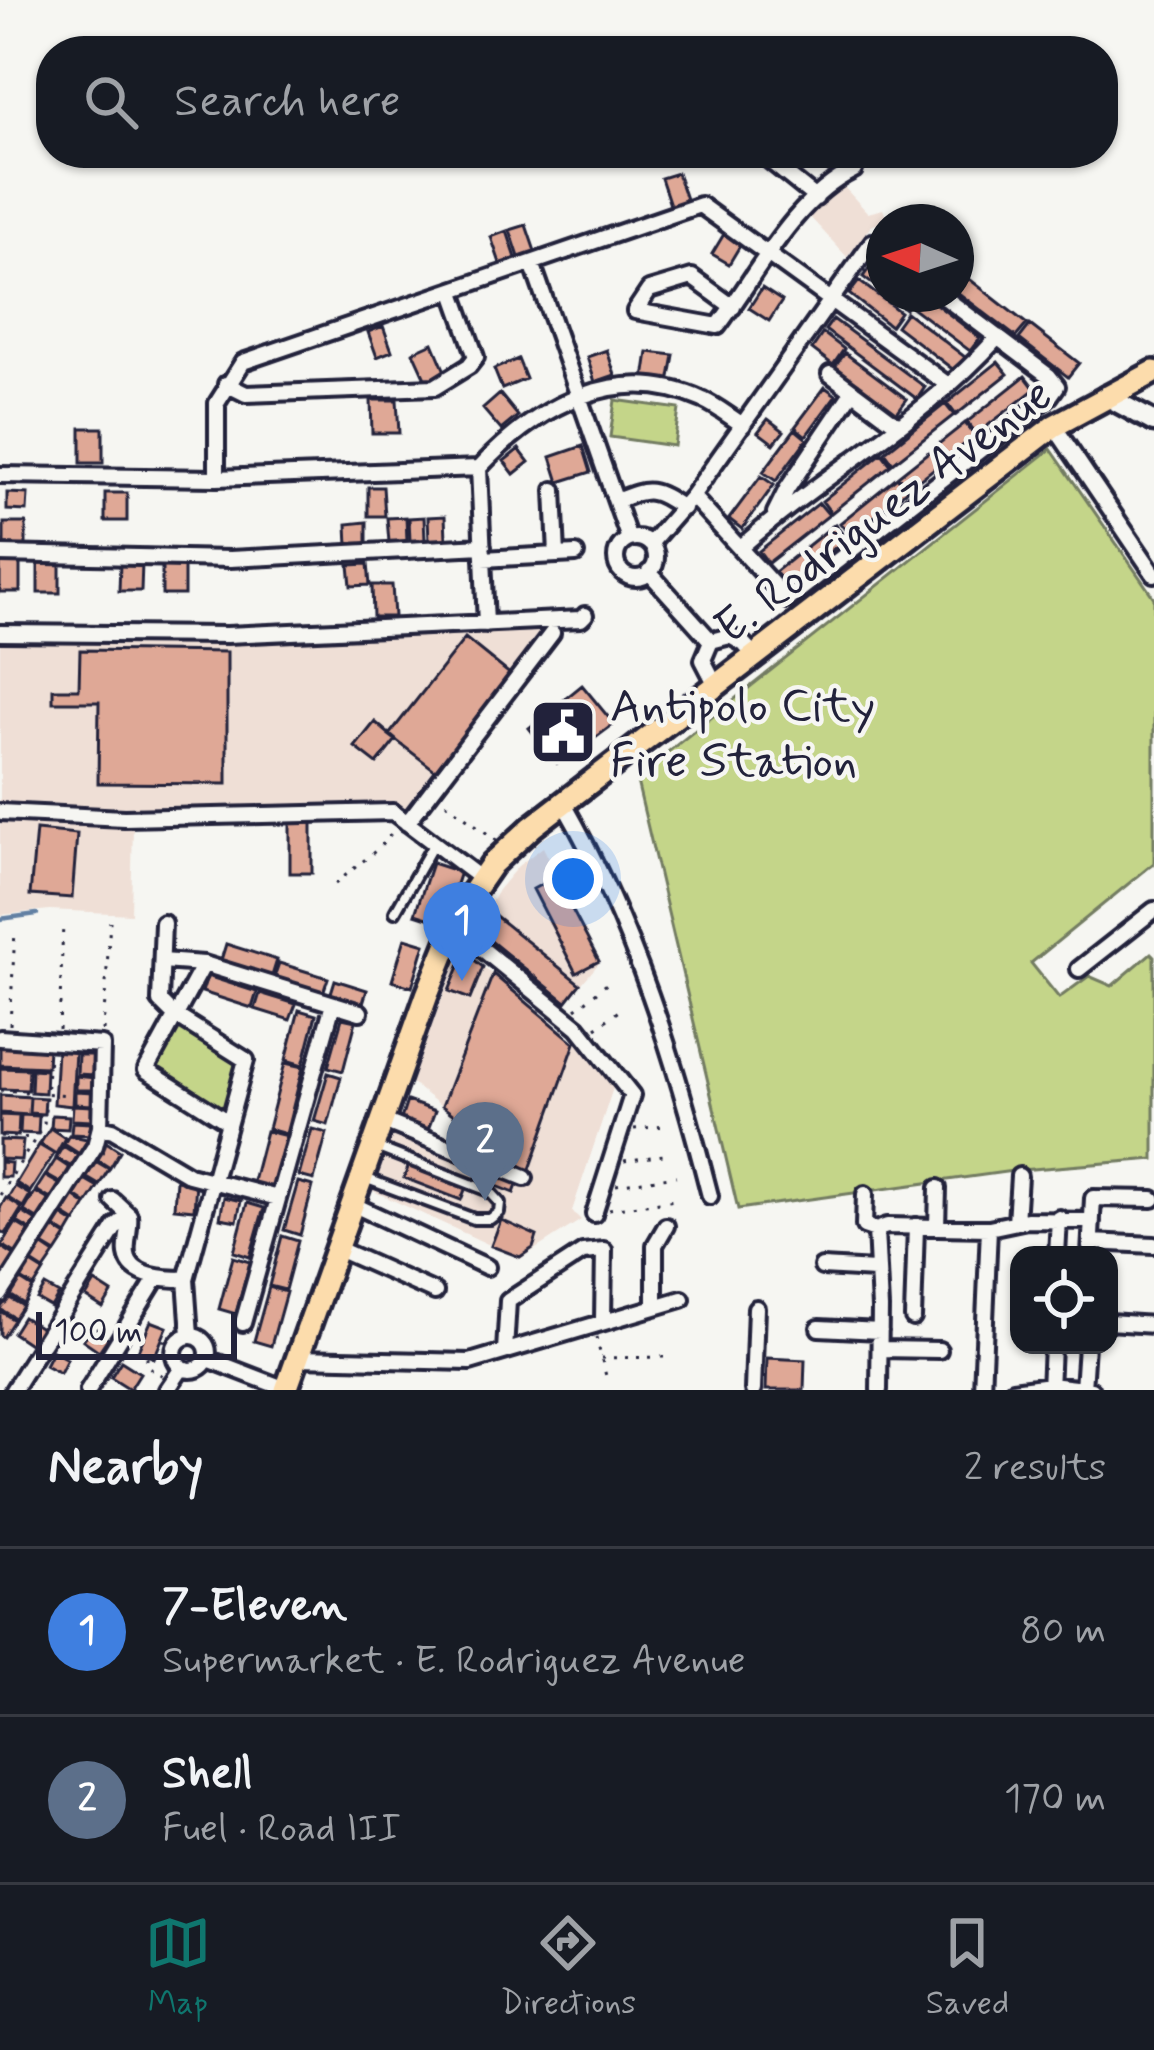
<!DOCTYPE html>
<meta charset="utf-8">
<style>
body{margin:0;font-family:Mynerve,sans-serif;background:#20242c;color:#f1f3f6}
.controls{position:absolute;right:36px;bottom:36px;display:grid;overflow:hidden;border-radius:24px;box-shadow:0 3px 9px #0004}
.controls button{width:108px;height:108px;display:grid;place-items:center;padding:0;border:0;border-bottom:3px solid #363941;background:#171b24;color:#f1f3f6;font:60px sans-serif}
.compass{position:absolute;left:866px;top:204px;width:108px;height:108px;border-radius:50%;background:#171b24;box-shadow:0 3px 9px #0004;rotate:273deg}
.scale{position:absolute;left:36px;bottom:30px;width:201px;box-sizing:border-box;padding-left:12px;border:6px solid #22223b;border-top:0;font-size:33px;line-height:42px;white-space:nowrap;color:#22223b;-webkit-text-stroke:9px #f6f6f2;paint-order:stroke}
.you{position:absolute;left:573px;top:879px;width:42px;height:42px;margin:-30px;border:9px solid #fff;border-radius:50%;background:#1a73e8;box-shadow:0 0 0 18px #1a73e833}
.badge{display:grid;place-items:center;width:78px;height:78px;border-radius:50%;background:#0f766e;color:#fff;font-size:39px;font-weight:700}
.pin{position:absolute;translate:-50% -99px;filter:drop-shadow(0 3px 6px #0008)}
.pin::after{content:'';position:absolute;top:63px;width:42px;height:36px;background:inherit;clip-path:polygon(0 0,100% 0,50% 100%)}
.list{margin:0;padding:0;list-style:none}
h2{display:flex;justify-content:space-between;align-items:center;height:156px;margin:0;padding:0 48px;font-size:51px}
h2 small{font-size:39px;font-weight:400;color:#9ea1a6}
.list li{display:grid;grid-template-columns:78px 1fr auto;gap:36px;align-items:center;box-sizing:border-box;height:168px;padding:0 48px;border-top:3px solid #363941}
.list b{display:block;font-size:45px;white-space:nowrap}
.list p{margin:0;font-size:39px;white-space:nowrap;color:#9ea1a6}
.list em{font-size:39px;font-style:normal;color:#9ea1a6}
.icon{flex:none;width:66px;height:66px;fill:none;stroke:currentColor;stroke-width:2;stroke-linecap:round;stroke-linejoin:round}
.map{position:relative;flex:none;width:1154px;height:1390px;overflow:hidden}
.search{position:absolute;background:#171b24;box-shadow:0 3px 9px #0004;left:36px;right:36px;top:36px;height:132px;display:flex;align-items:center;gap:30px;box-sizing:border-box;padding:0 42px;border-radius:48px;color:#9ea1a6;font-size:45px}
.sheet{height:492px;background:#171b24}
nav{display:flex;justify-content:space-around;align-items:center;box-sizing:border-box;height:168px;border-top:3px solid #363941;background:#171b24;font-size:33px;color:#9ea1a6}
nav a{display:grid;justify-items:center;gap:6px}
nav .on{color:#0f766e}
.map>svg:first-child{display:block}
.built{fill:#efdfd6}
.green{fill:#c4d589;stroke:#737c62;stroke-width:3}
.lines{fill:none;stroke-linecap:round;stroke-linejoin:round}
.stream{stroke:#6280a3;stroke-width:4.5}
.building{fill:#dfa896;stroke:#22223b;stroke-width:3}
.service-casing{stroke:#22223b;stroke-width:16}
.minor-casing{stroke:#22223b;stroke-width:22}
.tertiary-casing{stroke:#22223b;stroke-width:27}
.primary-casing{stroke:#22223b;stroke-width:30}
.path{stroke:#22223b;stroke-width:3;stroke-dasharray:3 9;stroke-linecap:butt}
.service{stroke:#f6f6f2;stroke-width:8}
.minor{stroke:#f6f6f2;stroke-width:14}
.tertiary{stroke:#f6f6f2;stroke-width:18}
.primary{stroke:#fcdcac;stroke-width:21}
.labels{text-anchor:middle;stroke-width:9;stroke-linejoin:round;paint-order:stroke}
.street-label{font-size:48px;fill:#22223b;stroke:#f6f6f2}
.poi-label{font-size:48px;fill:#22223b;stroke:#f6f6f2;text-anchor:start}
</style>
<div class="map">
<svg width="1154" height="1390" viewBox="0 0 1154 1390">
<rect width="100%" height="100%" fill="#f6f6f2"/>
<filter id="ink" filterUnits="userSpaceOnUse"><feTurbulence type="fractalNoise" baseFrequency=".00833" numOctaves="2"/><feDisplacementMap in="SourceGraphic" scale="24" xChannelSelector="R" yChannelSelector="G"/><feConvolveMatrix kernelMatrix="1 2 1 2 8 2 1 2 1" color-interpolation-filters="sRGB"/></filter>
<g filter="url(#ink)">
<path class="built" d="M843 186 868 213 883 209 888 222 872 225 847 257 809 216Z
M554 627 408 812 394 803 125 810 0 803V641H240Z
M0 820 133 826 131 914 50 910 0 915Z
M543 847 600 962 566 1002 476 929 498 890 518 866Z
M461 949 574 1042 579 1035 615 1082 572 1211 581 1220 520 1259 371 1190 393 1130 529 1173 410 1082Z"/>
<path class="green" d="M615 400 679 409 674 446 610 437Z
M1051 449 1154 598V863L1031 963 1059 998 1089 976 1112 986 1151 953 1154 956V1159L1020 1170 738 1209 636 777Z
M176 1025 240 1061 224 1112 154 1068Z"/>
<g class="lines">
<path class="stream" d="M0 919 37 914"/>
</g>
<path class="building" d="M677 173 688 205 672 211 661 178Z
M526 225 537 257 521 263 510 230Z
M507 231 518 264 502 269 491 237Z
M724 234 741 244 729 264 712 254Z
M872 264 884 273V293L863 277Z
M968 278 1027 324 1016 337 957 292Z
M859 281 900 312 890 326 849 294Z
M762 288 782 301 769 321 749 308Z
M886 294H911L915 296 905 309Z
M917 294H923L980 338 970 351 909 305Z
M906 312 965 357 955 371 896 326Z
M833 319 925 387 917 399 825 330Z
M1030 325 1079 363 1068 377 1019 339Z
M383 326 392 351 377 357 368 332Z
M823 333 844 349 833 365 812 349Z
M433 343 447 376 428 385 413 352Z
M607 350 615 375 595 382 587 357Z
M648 352 674 355 669 383 644 379Z
M845 353 907 399 896 414 834 368Z
M518 359 526 379 502 389 494 369Z
M998 362 1008 374 956 415 947 403Z
M1025 376 1035 389 977 434 967 422Z
M825 387 836 395 806 436 795 427Z
M500 394 518 416 501 430 483 409Z
M371 400H397L399 433H372Z
M945 404 954 415 893 463 885 452Z
M768 419 784 431 774 444 758 432Z
M965 423 975 436 908 489 898 476Z
M81 428H103V463H81Z
M795 429 807 439 776 481 763 472Z
M583 446 591 472 559 482 551 457Z
M519 449 529 462 514 474 504 461Z
M882 453 891 465 831 513 822 501Z
M761 476 774 485 742 529 729 519Z
M897 477 907 490 850 536 840 523Z
M368 487H383L385 516H368Z
M7 493 28 494 27 511 7 510Z
M105 493H127V521H105Z
M819 503 829 515 768 563 759 551Z
M445 516 446 539 429 540 428 517Z
M406 517 407 542H389L387 518Z
M424 517 425 541H410L409 518Z
M367 522V545L348 546 347 524Z
M4 523H26V552L4 551Z
M835 524 846 539 787 586 775 572Z
M0 563H20V592H0Z
M120 563H142L141 591H119Z
M38 564H60V593H38Z
M368 564 370 585 351 586 349 565Z
M162 566 184 567V595H162Z
M372 585H392L394 617H373Z
M465 638 511 675 436 771 389 735Z
M80 650 227 652V784L98 783 99 702H53V689H79Z
M582 685 614 724 594 739 591 735 557 763 529 728Z
M375 722 396 740 377 764 355 747Z
M290 820 312 821V873H290Z
M36 830 77 834 72 898 30 895Z
M432 863 460 872 443 923 415 914Z
M555 877 599 961 576 973 533 889Z
M492 913 580 984 566 1002 476 929Z
M405 938 425 944 412 987 392 981Z
M226 944 277 960 272 976 221 960Z
M465 952 483 967 470 999 449 991Z
M279 963 328 978 323 993 274 977Z
M493 974 575 1043 529 1172 442 1106Z
M207 976 257 992 252 1008 202 992Z
M335 980 367 990 362 1006 330 996Z
M260 993 296 1004 290 1020 255 1009Z
M299 1010 316 1015 303 1065 286 1060Z
M342 1018 356 1021 343 1071 328 1067Z
M0 1044 48 1047 47 1067 0 1065Z
M57 1050 75 1051 72 1106 54 1104Z
M78 1055H95L94 1075 77 1074Z
M285 1063 303 1067 286 1134 268 1129Z
M0 1068 29 1069 28 1090 0 1089Z
M32 1069 46 1070 45 1093 31 1092Z
M328 1073 341 1077 328 1125 314 1121Z
M76 1076 95 1078 94 1090H76Z
M75 1091 94 1092 93 1105 75 1104Z
M0 1095 30 1097 29 1115 0 1113Z
M30 1097 45 1098 44 1114 29 1113Z
M407 1101 435 1111 426 1135 399 1125Z
M73 1105 92 1106V1121L72 1120Z
M0 1115 19 1116 18 1136 0 1135Z
M21 1115 39 1116 38 1134 20 1133Z
M52 1115 69 1116 68 1129 51 1128Z
M72 1122 91 1123V1135L71 1134Z
M50 1128 65 1138 56 1154 40 1144Z
M312 1129 327 1133 314 1180 299 1176Z
M266 1131 287 1136 273 1190 252 1185Z
M69 1135 91 1140 81 1155 64 1144Z
M0 1140 23 1141 21 1160 0 1159Z
M103 1140 120 1151 110 1168 93 1157Z
M39 1145 54 1154 30 1192 16 1183Z
M63 1146 79 1156 72 1167 56 1158Z
M56 1159 71 1169 62 1184 46 1175Z
M92 1159 109 1169 99 1185 82 1175Z
M0 1162 11 1163 10 1177H0Z
M409 1165 466 1187 461 1200 404 1178Z
M481 1165 519 1180 514 1193 476 1178Z
M45 1176 61 1185 52 1200 36 1190Z
M81 1177 98 1187 87 1204 71 1193Z
M176 1180 196 1182 194 1210 174 1208Z
M298 1182 313 1186 300 1235 284 1230Z
M15 1186 30 1195 23 1207 8 1198Z
M35 1192 51 1201 39 1220 24 1211Z
M71 1194 86 1205 76 1222 60 1212Z
M224 1197 241 1201 237 1221 220 1218Z
M6 1198 22 1208 6 1234 0 1231V1208Z
M247 1203 264 1208 250 1257 234 1252Z
M22 1212 38 1222 32 1231 17 1222Z
M60 1214 74 1223 67 1235 53 1226Z
M501 1220 537 1236 533 1248 520 1257 491 1246Z
M16 1223 31 1232 17 1254 2 1245Z
M52 1227 67 1236 56 1253 41 1244Z
M282 1236 298 1241 285 1290 269 1286Z
M40 1244 55 1254 44 1270 30 1261Z
M0 1246 16 1256 2 1280 0 1278Z
M233 1257 250 1262 236 1314 219 1309Z
M28 1261 44 1271 34 1287 18 1277Z
M19 1279 33 1288 24 1304 10 1295Z
M95 1282 112 1293 103 1308 86 1297Z
M45 1286 59 1294 51 1307 37 1299Z
M269 1287 286 1292 271 1346 254 1341Z
M8 1297 23 1306 15 1318 0 1309Z
M0 1311 14 1320 3 1337 0 1335Z
M23 1317 41 1328 31 1345 13 1333Z
M151 1321 167 1327 154 1358 138 1351Z
M93 1327 108 1338 99 1351 83 1340Z
M52 1351 67 1359 60 1373 45 1365Z
M767 1358 805 1360 804 1390H766Z
M121 1361 140 1373 130 1389 111 1377Z"/>
<g class="lines">
<g class="service-casing">
<path id="service" d="M395 912 434 843
M362 1177 474 1219H490L499 1212 500 1203 489 1191 373 1146"/>
</g>
<g class="minor-casing">
<path id="minor" d="M760 153 816 198
M532 263 629 539
M733 307 692 277 649 290 635 311 718 326C758 273 793 200 854 170
M830 374 898 425
M226 384 246 394 435 387 469 366 476 357 453 292
M1054 426 1154 574
M479 468 486 624
M0 475 217 478 479 468C537 406 618 361 703 400 717 406 730 417 743 425
M217 478V403L243 362 700 205 948 385
M554 490 557 555
M692 496 787 600 1050 396 1057 386 1049 376 940 294
M616 501C650 487 652 488 683 508
M775 513 787 489 853 391
M616 558a20 20 0 1 1 40 0a20 20 0 1 1-40 0Z
M650 544 692 496 872 242 884 252
M740 548C822 474 924 420 998 337
M0 554 230 559 483 546
M483 559 576 554
M649 572 711 641
M0 633 227 635 581 619 585 615
M711 641 730 636 744 644 756 657
M711 641 703 660 717 687
M564 804C634 927 675 1059 710 1196
M0 812 124 818 393 812 480 878
M407 823 552 633
M163 923 160 1001 173 1014 246 1060 186 1279 190 1335
M454 926 578 1027 632 1095 594 1214
M162 961 204 964 360 1012
M204 964 146 1070 228 1122
M1079 969 1154 910
M0 1038 102 1045 100 1127 95 1146 0 1295
M381 1120 525 1178
M100 1127 113 1130 189 1175 278 1198
M865 1194 864 1226 876 1230 880 1308 879 1390
M113 1200 129 1215C131 1228 125 1242 127 1254 131 1279 169 1279 186 1279
M352 1204 487 1267
M1016 1222 1019 1176
M937 1227 938 1188
M876 1230 887 1226 989 1228 1027 1220 1092 1221
M1091 1242 1154 1245
M336 1248 435 1292
M1057 1255 1059 1218
M1090 1255 1093 1198 1153 1199
M822 1267 875 1270
M655 1306V1245L666 1226
M913 1318 916 1226
M1109 1322 1154 1325
M243 1323 333 1004
M819 1328 880 1331
M174 1353a17 17 0 1 1 34 0a17 17 0 1 1-34 0Z
M880 1349 939 1350
M505 1351 508 1301 583 1252 604 1250 603 1320
M298 1358 470 1362 682 1299
M208 1359 286 1389
M1083 1389 1086 1345
M13 1390 116 1226 129 1215
M88 1390 156 1279
M167 1390 182 1368
M753 1390 756 1308
M982 1390 989 1228
M1013 1390 1050 1385 1091 1390
M1050 1390 1052 1345"/>
</g>
<g class="tertiary-casing">
<path id="tertiary" d="M1106 396 1154 422"/>
</g>
<g class="primary-casing">
<path id="primary" d="M286 1390 427 995 463 906 492 864 532 827 1054 426 1154 372"/>
</g>
<path class="path" d="M446 803 496 840
M335 884 379 848 395 829
M576 1009 609 982
M10 1025 15 931
M596 1028 624 1007
M59 1030 63 924
M103 1031 110 921
M0 1090 69 1095
M634 1129 666 1126
M0 1136 34 1138
M624 1161 670 1154
M616 1185 676 1176
M0 1195 44 1125 49 1055
M609 1209 675 1200
M596 1337 606 1376
M163 1340 176 1346
M147 1357V1366L163 1376
M601 1358 665 1357"/>
<use href="#service" class="service"/>
<use href="#minor" class="minor"/>
<use href="#tertiary" class="tertiary"/>
<use href="#primary" class="primary"/>
</g>
</g>
<defs>
<g id="civic-square" transform="scale(3.45)"><rect x="-9" y="-9" width="18" height="18" rx="4" fill="#22223b" stroke="#f6f6f2"/><path d="M-.6-6.5H3V-4.5H.6V-3L4-1V1h2V6H-6V1h2V-1L-.6-3ZM-1.2 2.5V6h2.4V2.5Z" fill="#fff"/></g>
</defs>
<g fill-rule="evenodd">
<use href="#civic-square" x="563" y="732"/>
</g>
<g class="labels">
<g class="street-label">
<text transform="translate(882 509) rotate(-37)" y="17">E. Rodriguez Avenue</text>
</g>
<g class="poi-label">
<text x="610" y="721">Antipolo City<tspan x="610" dy="55">Fire Station</tspan></text>
</g>
</g>
</svg>
<div class="controls">
<button><svg class="icon" aria-label="locate" viewBox="0 0 24 24"><circle cx="12" cy="12" r="6"/><path d="M12 2v4M12 18v4M2 12h4M18 12h4"/></svg></button>
</div>
<svg class="compass" viewBox="-18 -18 36 36"><path d="M0-13l5 13h-10z" fill="#e53935"/><path d="M0 13l5-13h-10z" fill="#9ea1a6"/></svg>
<div class="scale">100 m</div>
<div class="you"></div>
<div class="pin badge" style="left:462px;top:981px;background:#3f7fe0">1</div>
<div class="pin badge" style="left:485px;top:1201px;background:#5c6f8a">2</div>
<div class="search"><svg class="icon" aria-label="search" viewBox="0 0 24 24"><circle cx="10" cy="10" r="6"/><path d="M15 15l6 6"/></svg>Search here</div>
</div>
<section class="sheet">
<h2>Nearby<small>2 results</small></h2>
<ul class="list">
<li><span class="badge" style="background:#3f7fe0">1</span><div><b>7-Eleven</b><p>Supermarket · E. Rodriguez Avenue</p></div><em>80 m</em></li>
<li><span class="badge" style="background:#5c6f8a">2</span><div><b>Shell</b><p>Fuel · Road III</p></div><em>170 m</em></li>
</ul>
</section>
<nav>
<a class="on"><svg class="icon" aria-label="map" viewBox="0 0 24 24"><path d="M3 6l6-2 6 2 6-2v14l-6 2-6-2-6 2zM9 4v14M15 6v14"/></svg>Map</a>
<a><svg class="icon" aria-label="directions" viewBox="0 0 24 24"><path d="M12 3l9 9-9 9-9-9zM9 14v-3h6M13 9l2 2-2 2"/></svg>Directions</a>
<a><svg class="icon" aria-label="saved" viewBox="0 0 24 24"><path d="M7 4h10v16l-5-4-5 4z"/></svg>Saved</a>
</nav>
